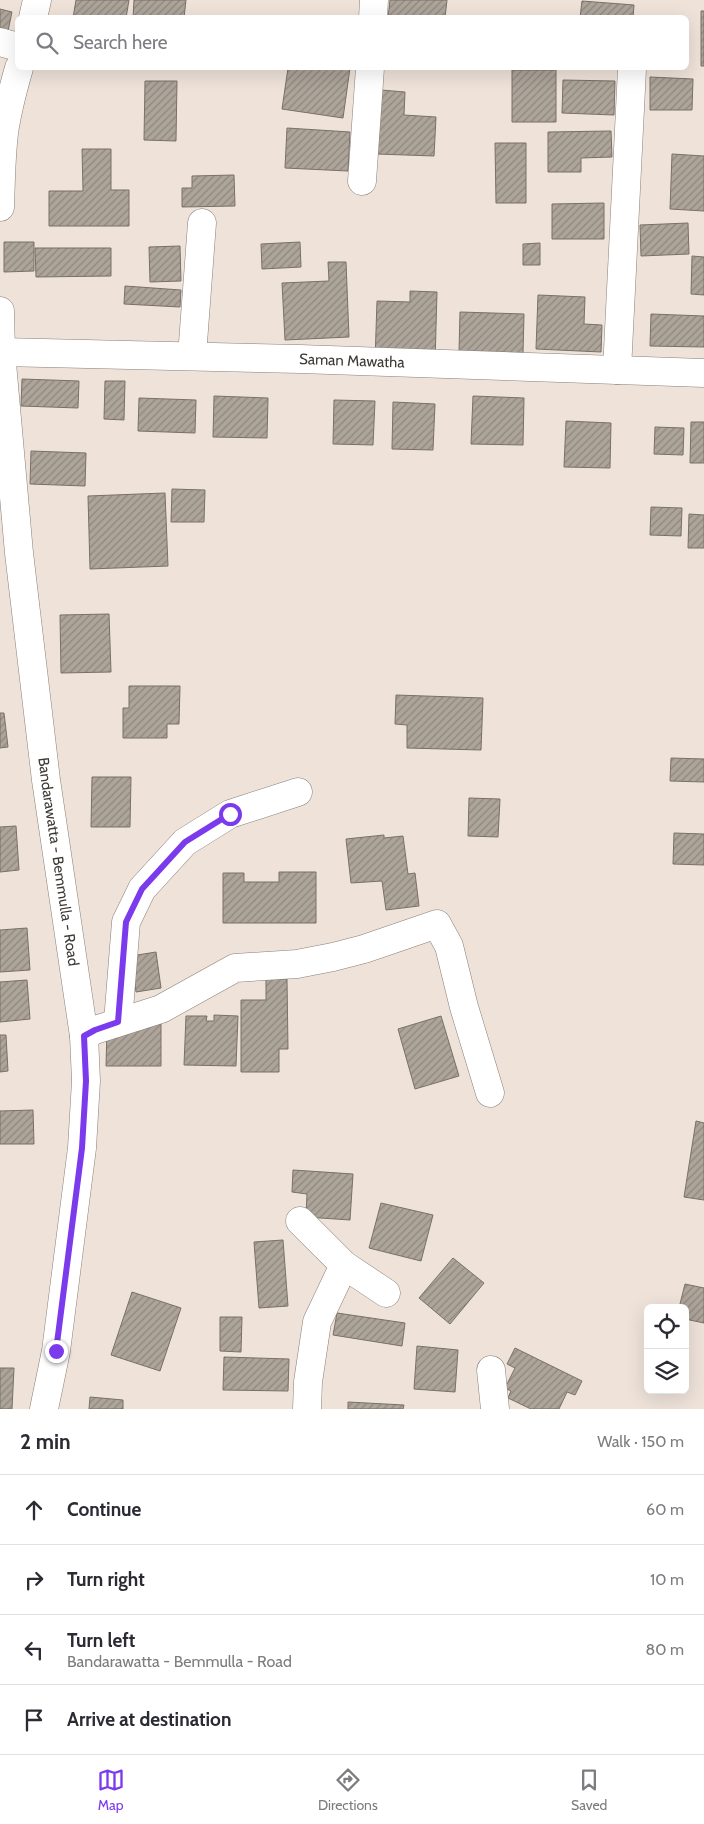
<!DOCTYPE html>
<meta charset="utf-8">
<style>
body{margin:0;font-family:Cabin,sans-serif;background:#f2f2f3;color:#2b2b33}
.controls{position:absolute;right:15px;bottom:15px;display:grid;overflow:hidden;border-radius:8px;box-shadow:0 5px 20px #0002}
.controls button{width:45px;height:45px;display:grid;place-items:center;padding:0;border:0;border-bottom:1px solid #e1e1e2;background:#fff;color:#2b2b33;font:25px sans-serif}
.stop{position:absolute;width:15px;height:15px;margin:-11px;border:4px solid #7c3aed;border-radius:50%;background:#fff}
.stop.end{background:#7c3aed;border-color:#fff;box-shadow:0 1px 5px #0008}
.list{margin:0;padding:0;list-style:none}
h2{display:flex;justify-content:space-between;align-items:center;height:65px;margin:0;padding:0 20px;font-size:21px}
h2 small{font-size:16px;font-weight:400;color:#7c7c81}
.list li{display:grid;grid-template-columns:32px 1fr auto;gap:15px;align-items:center;box-sizing:border-box;height:70px;padding:0 20px;border-top:1px solid #e1e1e2}
.list b{display:block;font-size:19px;white-space:nowrap}
.list p{margin:0;font-size:16px;white-space:nowrap;color:#7c7c81}
.list em{font-size:16px;font-style:normal;color:#7c7c81}
.icon{flex:none;width:28px;height:28px;fill:none;stroke:currentColor;stroke-width:2;stroke-linecap:round;stroke-linejoin:round}
.map{position:relative;flex:none;width:704px;height:1409px;overflow:hidden}
.search{position:absolute;background:#fff;box-shadow:0 5px 20px #0002;left:15px;right:15px;top:15px;height:55px;display:flex;align-items:center;gap:12px;box-sizing:border-box;padding:0 18px;border-radius:8px;color:#7c7c81;font-size:19px}
.sheet{height:345px;background:#fff}
nav{display:flex;justify-content:space-around;align-items:center;box-sizing:border-box;height:70px;border-top:1px solid #e1e1e2;background:#fff;font-size:14px;color:#7c7c81}
nav a{display:grid;justify-items:center;gap:2px}
nav .on{color:#7c3aed}
.map>svg:first-child{display:block}
.building{fill:url(#building-hatch);stroke:#797168}
.lines{fill:none;stroke-linecap:round;stroke-linejoin:round}
.minor-casing{stroke:#897f77;stroke-width:29}
.minor{stroke:#fff;stroke-width:28}
.route{stroke:#7c3aed;stroke-width:6}
.labels{text-anchor:middle;stroke-width:4.5;stroke-linejoin:round;paint-order:stroke}
.street-label{font-size:15px;fill:#3d3935;stroke:#eee2d9}
</style>
<div class="map">
<svg width="704" height="1409" viewBox="0 0 704 1409">
<defs>
<pattern id="building-hatch" width="6" height="6" patternUnits="userSpaceOnUse" patternTransform="scale(1.25)"><rect width="6" height="6" fill="#ada49a"/><path d="M-1 1l2-2M0 6l6-6M5 7l2-2" fill="none" stroke="#8e877e"/></pattern>
</defs>
<rect width="100%" height="100%" fill="#eee2d9"/>
<path class="building" d="M76 0H129L126 18H73Z
M134 0H186L184 18H133Z
M390 0H447L445 18H388Z
M582 1 634 5 633 18H580Z
M0 9 12 12 8 31 0 29Z
M701 11H704V66H701Z
M288 68H350L343 118 282 109Z
M512 70H556V122H512Z
M650 77 693 79 692 110H650Z
M563 80 615 81 614 115 562 113Z
M145 81H177L176 141 144 140Z
M381 90 405 92 404 115 436 117 434 156 377 154Z
M287 128 350 132 348 171 285 168Z
M611 131 612 157 581 158V172H548V132Z
M495 143H526V203H496Z
M82 149H111V190H129V226H49V191H83Z
M672 154 704 156V211L670 209Z
M234 175 235 206 182 207V188H192V176Z
M604 203V239H552V204Z
M688 223 689 254 641 256 640 225Z
M4 242H34V271L4 272Z
M300 242 301 267 262 269 261 244Z
M540 243V265H523V244Z
M180 246 181 281 150 282 149 247Z
M35 248H111V276L36 277Z
M692 256 704 257V295L691 294Z
M328 262H346L349 337 285 340 282 283 329 281Z
M125 286 181 290 180 307 124 304Z
M410 291 437 292 435 363 375 361 377 301 410 302Z
M538 295 585 297 584 324 602 325 601 352 536 349Z
M460 312 524 314 523 353 459 351Z
M651 314 704 316V347L650 346Z
M22 379 79 381 78 408 21 406Z
M105 381H125L124 420 104 419Z
M214 396 268 398 267 438 213 437Z
M473 396 524 398 523 445 471 444Z
M139 398 196 400 195 433 138 431Z
M334 400 375 401 373 445 333 444Z
M393 402 435 404 433 450 392 449Z
M566 421 611 423 610 468 564 467Z
M691 422H704V463H690Z
M655 427 684 428 683 455 654 454Z
M31 451 86 453 85 486 30 484Z
M172 489 205 490 204 522H171Z
M165 493 168 566 90 569 88 496Z
M651 507 682 508 681 536 650 535Z
M689 514 704 515V548H688Z
M109 614 111 672 61 673 60 615Z
M129 686H180L179 724H167V738H123V708H129Z
M396 695 483 698 481 750 407 748V725L395 724Z
M0 713H4L8 747 0 748Z
M671 758 704 759V782L670 781Z
M92 777H131L130 827H91Z
M469 798 500 799 498 837 468 836Z
M16 826 19 870 0 872V827Z
M674 833 704 834V865L673 864Z
M384 835V838L403 836 408 874 415 873 419 906 386 910 382 881 351 883 346 839Z
M279 872H316V923H223V873H244V882H279Z
M27 928 30 970 0 972V930Z
M156 952 161 988 136 992 131 956Z
M266 979H287L288 1049H279V1072H241V1000H266Z
M27 980 30 1019 0 1022V982Z
M214 1015 238 1016 236 1066 184 1065 186 1016H207L206 1021H214Z
M441 1016 459 1076 415 1089 398 1029Z
M161 1018V1066H106L107 1029Z
M0 1035H6L8 1071 0 1072Z
M33 1110 34 1144H0V1111Z
M696 1121 704 1123V1200L684 1197Z
M293 1170 353 1174 350 1220 306 1217 307 1194 292 1192Z
M381 1203 433 1215 421 1261 369 1248Z
M283 1240 288 1306 259 1308 254 1242Z
M453 1258 484 1283 450 1324 419 1298Z
M685 1284 704 1288V1323L685 1319V1308H679Z
M132 1292 181 1308 160 1371 111 1355Z
M337 1313 405 1323 402 1346 333 1335Z
M220 1317H242L241 1352 220 1351Z
M417 1346 458 1350 455 1392 414 1389Z
M515 1348 582 1381 575 1395 567 1392 559 1409H531L508 1398 511 1391 505 1388 515 1368 507 1364Z
M224 1357 289 1359 288 1391 223 1390Z
M0 1368H14L12 1409H0Z
M90 1397 123 1400V1409H89Z
M348 1402 404 1405 403 1409H348Z"/>
<g class="lines">
<g class="minor-casing">
<g id="minor">
<path d="M33 18 37 0"/>
<path d="M373 18 374 0"/>
<path d="M0 42 18 47"/>
<path d="M362 181 370 68"/>
<path d="M0 207C1 182 1 158 4 133 7 111 13 89 19 68"/>
<path id="s1" d="M0 311 1 352 19 553 46 780 84 1036 86 1081 82 1148 56 1351 44 1409"/>
<path id="s2" d="M1 352 300 359 704 373"/>
<path d="M192 356 202 223"/>
<path d="M617 370 632 69"/>
<path d="M118 1022 126 922 142 889 185 842 230 814 298 792"/>
<path d="M84 1036 95 1030 161 1009 235 968 297 964 333 957 364 949 437 924 449 946 464 1007 490 1093"/>
<path d="M300 1221 344 1265 386 1293"/>
<path d="M491 1370 495 1409"/>
<path d="M307 1409 308 1382 317 1322 344 1265"/>
</g>
</g>
<use href="#minor" class="minor"/>
</g>
<g class="lines">
<path class="route" d="M56 1351 82 1148 86 1081 84 1036 95 1030 118 1022 126 922 142 889 185 842 230 814"/>
</g>
<g class="labels">
<g class="street-label">
<text dy="5" stroke="none"><textPath href="#s2" startOffset="351">Saman Mawatha</textPath></text>
<text dy="5" stroke="none"><textPath href="#s1" startOffset="554">Bandarawatta - Bemmulla - Road</textPath></text>
</g>
</g>
</svg>
<div class="controls">
<button><svg class="icon" aria-label="locate" viewBox="0 0 24 24"><circle cx="12" cy="12" r="6"/><path d="M12 2v4M12 18v4M2 12h4M18 12h4"/></svg></button>
<button><svg class="icon" aria-label="layers" viewBox="0 0 24 24"><path d="M12 4l9 5-9 5-9-5zM3 14l9 5 9-5"/></svg></button>
</div>
<div class="stop" style="left:230px;top:814px"></div>
<div class="stop end" style="left:56px;top:1351px"></div>
<div class="search"><svg class="icon" aria-label="search" viewBox="0 0 24 24"><circle cx="10" cy="10" r="6"/><path d="M15 15l6 6"/></svg>Search here</div>
</div>
<section class="sheet">
<h2>2 min<small>Walk · 150 m</small></h2>
<ul class="list">
<li><svg class="icon" aria-label="ahead" viewBox="0 0 24 24"><path d="M12 20V5M6 11l6-6 6 6"/></svg><div><b>Continue</b></div><em>60 m</em></li>
<li><svg class="icon" aria-label="right" viewBox="0 0 24 24"><path d="M7 20v-9h11M14 6l5 5-5 5"/></svg><div><b>Turn right</b></div><em>10 m</em></li>
<li><svg class="icon" aria-label="left" viewBox="0 0 24 24"><path d="M17 20v-9H6M10 6l-5 5 5 5"/></svg><div><b>Turn left</b><p>Bandarawatta - Bemmulla - Road</p></div><em>80 m</em></li>
<li><svg class="icon" aria-label="arrive" viewBox="0 0 24 24"><path d="M6 21V4h12l-3 4 3 4H6"/></svg><div><b>Arrive at destination</b></div></li>
</ul>
</section>
<nav>
<a class="on"><svg class="icon" aria-label="map" viewBox="0 0 24 24"><path d="M3 6l6-2 6 2 6-2v14l-6 2-6-2-6 2zM9 4v14M15 6v14"/></svg>Map</a>
<a><svg class="icon" aria-label="directions" viewBox="0 0 24 24"><path d="M12 3l9 9-9 9-9-9zM9 14v-3h6M13 9l2 2-2 2"/></svg>Directions</a>
<a><svg class="icon" aria-label="saved" viewBox="0 0 24 24"><path d="M7 4h10v16l-5-4-5 4z"/></svg>Saved</a>
</nav>
